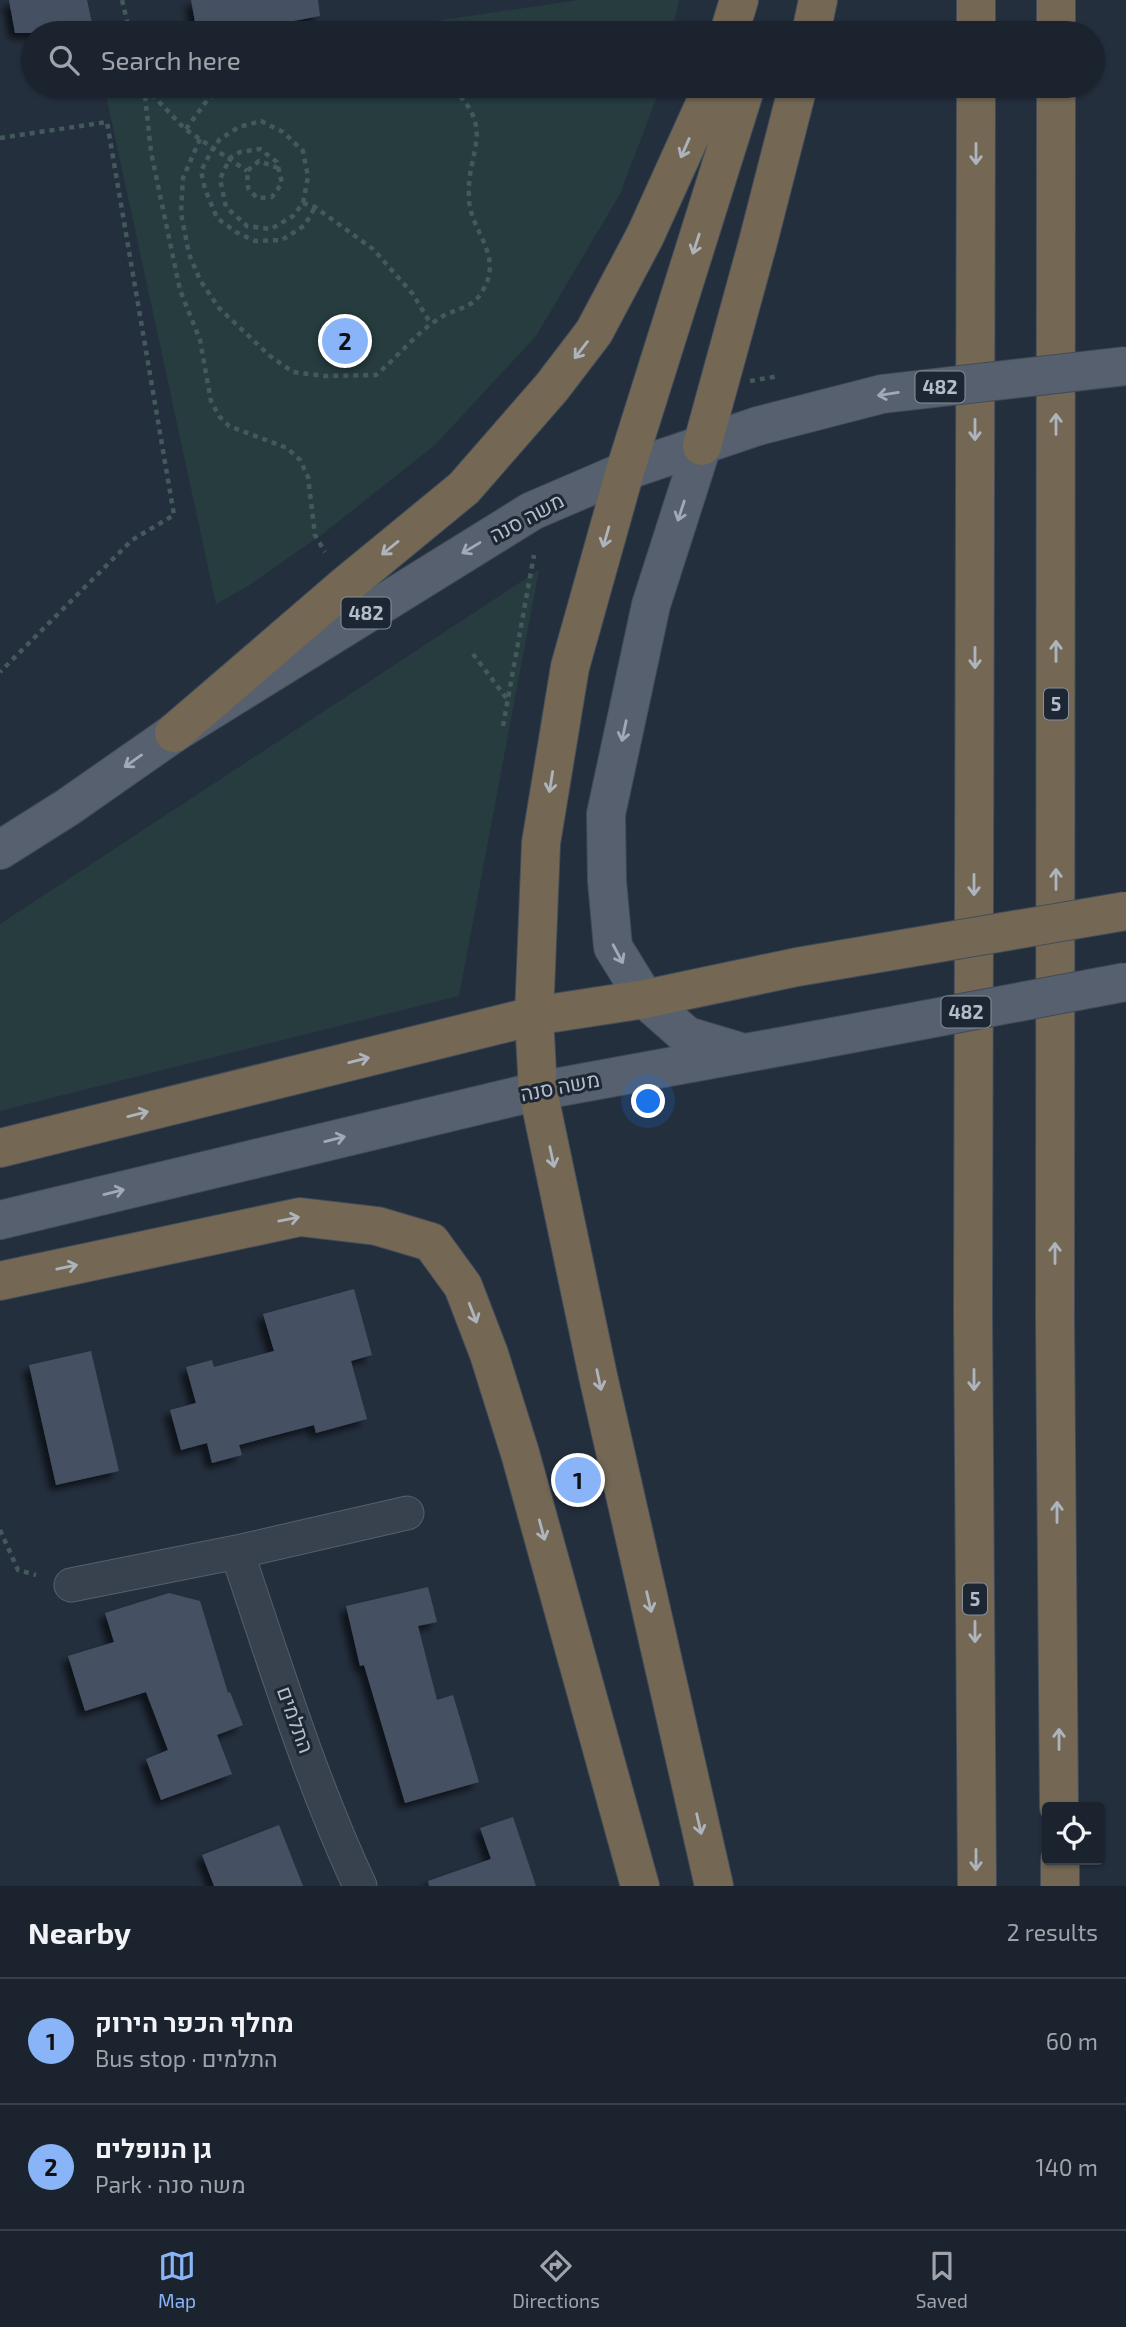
<!DOCTYPE html>
<meta charset="utf-8">
<style>
body{margin:0;font-family:"Exo 2",Heebo,sans-serif;background:#282f3a;color:#f1f3f6}
.controls{position:absolute;right:21px;bottom:21px;display:grid;overflow:hidden;border-radius:7px;box-shadow:0 2px 5px #0004}
.controls button{width:63px;height:63px;display:grid;place-items:center;padding:0;border:0;border-bottom:2px solid #39404a;background:#1b232e;color:#f1f3f6;font:35px sans-serif}
.you{position:absolute;left:649px;top:1102px;width:24px;height:24px;margin:-18px;border:5px solid #fff;border-radius:50%;background:#1a73e8;box-shadow:0 0 0 10px #1a73e833}
.badge{display:grid;place-items:center;width:46px;height:46px;border-radius:50%;background:#8ab4f8;color:#111;font-size:23px;font-weight:700}
.pin{position:absolute;translate:-50% -50%;border:4px solid #fff;box-shadow:0 2px 7px #0006}
.list{margin:0;padding:0;list-style:none}
h2{display:flex;justify-content:space-between;align-items:center;height:91px;margin:0;padding:0 28px;font-size:30px}
h2 small{font-size:23px;font-weight:400;color:#a0a4aa}
.list li{display:grid;grid-template-columns:46px 1fr auto;gap:21px;align-items:center;box-sizing:border-box;height:126px;padding:0 28px;border-top:2px solid #39404a}
.list b{display:block;font-size:26px;white-space:nowrap}
.list p{margin:0;font-size:23px;white-space:nowrap;color:#a0a4aa}
.list em{font-size:23px;font-style:normal;color:#a0a4aa}
.icon{flex:none;width:38px;height:38px;fill:none;stroke:currentColor;stroke-width:2;stroke-linecap:round;stroke-linejoin:round}
.map{position:relative;flex:none;width:1126px;height:1886px;overflow:hidden}
.search{position:absolute;background:#1b232e;box-shadow:0 2px 5px #0004;left:21px;right:21px;top:21px;height:77px;display:flex;align-items:center;gap:18px;box-sizing:border-box;padding:0 24px;border-radius:38px;color:#a0a4aa;font-size:26px}
.sheet{height:343px;background:#1b232e}
nav{display:flex;justify-content:space-around;align-items:center;box-sizing:border-box;height:98px;border-top:2px solid #39404a;background:#1b232e;font-size:19px;color:#a0a4aa}
nav a{display:grid;justify-items:center;gap:4px}
nav .on{color:#8ab4f8}
.map>svg:first-child{display:block}
.green{fill:#263c3f}
.building{fill:#455162;filter:url(#shadow)}
.lines{fill:none;stroke-linecap:round;stroke-linejoin:round}
.minor-casing{stroke:#565f6c;stroke-width:35}
.primary-casing{stroke:#414a57;stroke-width:40}
.motorway-casing{stroke:#434c59;stroke-width:40}
.path{stroke:#44595c;stroke-width:4.5;stroke-dasharray:5 5;stroke-linecap:butt}
.minor{stroke:#38414e;stroke-width:33}
.primary{stroke:#56606e;stroke-width:38}
.motorway{stroke:#746855;stroke-width:38}
.primary-bridge-casing{stroke:#414a57;stroke-width:40;stroke-linecap:butt}
.motorway-bridge-casing{stroke:#434c59;stroke-width:40;stroke-linecap:butt}
.path-bridge{stroke:#44595c;stroke-width:4.5;stroke-dasharray:5 5;stroke-linecap:butt}
.primary-bridge{stroke:#56606e;stroke-width:38}
.motorway-bridge{stroke:#746855;stroke-width:38}
.oneway{stroke:#aeb4bd}
.oneway2{stroke:#a1aab7}
.labels{text-anchor:middle;stroke-width:6;stroke-linejoin:round;paint-order:stroke}
.shield{fill:#1d2633;stroke:#878f9c;stroke-width:2}
.shield-label{font-size:19px;font-weight:bold;fill:#b4bcc9}
.street-label{font-size:21px;fill:#b4bcc9;stroke:#1d2633}
</style>
<div class="map">
<svg width="1126" height="1886" viewBox="0 0 1126 1886">
<defs>
<filter id="shadow"><feDropShadow dx="-6" dy="6" stdDeviation="3.5" flood-color="#0009"/></filter>
</defs>
<rect width="100%" height="100%" fill="#242f3e"/>
<path class="green" d="M579 0H679L672 33H354Z
M104 86H661L620 194 536 336 435 445 324 533 248 586 216 604Z
M539 570 459 996 0 1111V924Z"/>
<path class="building" d="M9 0H87L94 33H15Z
M191 0H318L320 16 229 33H197Z
M354 1289 372 1355 351 1361 367 1419 316 1433 314 1425 239 1445 242 1455 212 1463 207 1443 181 1450 170 1410 196 1403 186 1367 212 1360 214 1367 274 1351 263 1314Z
M91 1351 119 1471 56 1485 29 1365Z
M428 1587 437 1622 418 1626 437 1700 453 1695 479 1782 405 1803 364 1665 360 1666 346 1606Z
M169 1593 200 1601 228 1693 230 1692 243 1725 217 1735 232 1774 161 1800 146 1759 168 1750 146 1692 85 1711 68 1656 114 1642 105 1613Z
M513 1817 536 1886H429L428 1881 491 1859 480 1828Z
M279 1825 303 1886H214L202 1855Z"/>
<g class="lines">
<g class="minor-casing">
<path id="minor" d="M237 1552C275 1664 310 1779 360 1886
M71 1585 237 1552 407 1513"/>
</g>
<g class="primary-casing">
<path id="primary" d="M702 446 651 605 606 814 607 881 613 947 645 999 687 1036 737 1051
M0 850 68 807 174 733 532 511 625 471 758 426
M0 1220 538 1091 806 1042"/>
</g>
<g class="motorway-casing">
<path id="motorway" d="M729 33 739 0
M811 33 818 0
M976 33V0
M1056 33V0
M976 86 973 1312 977 1886
M1056 86 1055 1322 1059 1807
M702 446 758 242 798 86
M174 733 346 585 464 488 552 387 594 332 645 236 713 86
M0 1148 534 1016 645 999 797 967
M0 1281 300 1217 377 1226 431 1242 463 1286 489 1354 520 1453 640 1886
M1060 1860V1886
M714 1886 598 1376 538 1091 534 1016 541 843 570 667 625 471 746 86"/>
</g>
<path class="path" d="M122 0 130 33
M144 86 151 152 180 290 200 340 211 401 219 416 229 426 287 448 300 460 308 477 315 535 325 552
M145 87 185 129 247 171
M186 129 208 99 225 86
M0 138 107 122 174 515 132 540 0 672
M200 139 183 178 181 213 189 254 200 280 219 308 270 356 293 372 325 376 376 375C399 356 419 329 445 315 461 307 473 308 483 290 504 254 470 231 469 199 466 149 498 130 450 86
M278 168 259 161 247 171 248 188 257 198 272 197 282 183 277 162 260 149 240 152 230 158 220 179 226 207 247 226 271 229 293 216 303 203 308 177 303 151 283 132 261 121 239 127 220 139 213 148 201 171 205 189 217 218 236 232 255 241 282 240 305 225 315 207
M303 203 315 207 373 249 412 293 431 324
M473 654 507 699
M503 726 534 555
M0 1530 18 1570 36 1575"/>
<use href="#minor" class="minor"/>
<use href="#primary" class="primary"/>
<use href="#motorway" class="motorway"/>
<g class="primary-bridge-casing">
<path id="primary-bridge" d="M758 426 882 394 1126 366
M806 1042 1126 982"/>
</g>
<g class="motorway-bridge-casing">
<path id="motorway-bridge" d="M797 967 1126 911"/>
</g>
<path class="path-bridge" d="M750 381 779 376"/>
<use href="#primary-bridge" class="primary-bridge"/>
<use href="#motorway-bridge" class="motorway-bridge"/>
</g>
<defs><path id="oneway-shaft" d="M-6 0H5M1.5-3L5.5 0L1.5 3" fill="none" stroke-width="1.6" stroke-linecap="round" stroke-linejoin="round" transform="scale(1.75)"/></defs>
<g class="oneway">
<use href="#oneway-shaft" transform="translate(685 148) rotate(114)"/>
<use href="#oneway-shaft" transform="translate(976 154) rotate(90)"/>
<use href="#oneway-shaft" transform="translate(696 244) rotate(108)"/>
<use href="#oneway-shaft" transform="translate(581 350) rotate(128)"/>
<use href="#oneway-shaft" transform="translate(1056 424) rotate(-90)"/>
<use href="#oneway-shaft" transform="translate(975 430) rotate(90)"/>
<use href="#oneway-shaft" transform="translate(606 537) rotate(106)"/>
<use href="#oneway-shaft" transform="translate(390 548) rotate(141)"/>
<use href="#oneway-shaft" transform="translate(1056 651) rotate(-90)"/>
<use href="#oneway-shaft" transform="translate(975 658) rotate(90)"/>
<use href="#oneway-shaft" transform="translate(551 782) rotate(99)"/>
<use href="#oneway-shaft" transform="translate(1056 879) rotate(-90)"/>
<use href="#oneway-shaft" transform="translate(974 885) rotate(90)"/>
<use href="#oneway-shaft" transform="translate(359 1060) rotate(-14)"/>
<use href="#oneway-shaft" transform="translate(138 1114) rotate(-14)"/>
<use href="#oneway-shaft" transform="translate(552 1157) rotate(78)"/>
<use href="#oneway-shaft" transform="translate(289 1219) rotate(-11)"/>
<use href="#oneway-shaft" transform="translate(1055 1253) rotate(-90)"/>
<use href="#oneway-shaft" transform="translate(67 1267) rotate(-12)"/>
<use href="#oneway-shaft" transform="translate(473 1313) rotate(69)"/>
<use href="#oneway-shaft" transform="translate(599 1380) rotate(78)"/>
<use href="#oneway-shaft" transform="translate(974 1380) rotate(90)"/>
<use href="#oneway-shaft" transform="translate(1057 1512) rotate(-90)"/>
<use href="#oneway-shaft" transform="translate(542 1530) rotate(75)"/>
<use href="#oneway-shaft" transform="translate(649 1602) rotate(77)"/>
<use href="#oneway-shaft" transform="translate(975 1632) rotate(90)"/>
<use href="#oneway-shaft" transform="translate(1059 1739) rotate(-90)"/>
<use href="#oneway-shaft" transform="translate(699 1824) rotate(77)"/>
<use href="#oneway-shaft" transform="translate(976 1860) rotate(90)"/>
</g>
<g class="oneway2">
<use href="#oneway-shaft" transform="translate(888 394) rotate(171)"/>
<use href="#oneway-shaft" transform="translate(681 511) rotate(108)"/>
<use href="#oneway-shaft" transform="translate(471 548) rotate(149)"/>
<use href="#oneway-shaft" transform="translate(624 731) rotate(102)"/>
<use href="#oneway-shaft" transform="translate(133 761) rotate(145)"/>
<use href="#oneway-shaft" transform="translate(618 954) rotate(62)"/>
<use href="#oneway-shaft" transform="translate(335 1139) rotate(-14)"/>
<use href="#oneway-shaft" transform="translate(114 1192) rotate(-14)"/>
</g>
<g class="labels">
<g class="shield">
<rect x="915.5" y="371.5" width="49" height="31" rx="5"/>
<rect x="341.5" y="597.5" width="49" height="31" rx="5"/>
<rect x="1044" y="688.5" width="24" height="31" rx="5"/>
<rect x="941.5" y="996.5" width="49" height="31" rx="5"/>
<rect x="963" y="1583.5" width="24" height="31" rx="5"/>
</g>
<g class="shield-label">
<text x="940" y="394">482</text>
<text x="366" y="620">482</text>
<text x="1056" y="711">5</text>
<text x="966" y="1019">482</text>
<text x="975" y="1606">5</text>
</g>
<g class="street-label">
<text transform="translate(527 518) rotate(-28)" y="7">משה סנה</text>
<text transform="translate(560 1087) rotate(-11)" y="7">משה סנה</text>
<text transform="translate(295 1720) rotate(70)" y="7">התלמים</text>
</g>
</g>
</svg>
<div class="controls">
<button><svg class="icon" aria-label="locate" viewBox="0 0 24 24"><circle cx="12" cy="12" r="6"/><path d="M12 2v4M12 18v4M2 12h4M18 12h4"/></svg></button>
</div>
<div class="you"></div>
<div class="pin badge" style="left:578px;top:1480px">1</div>
<div class="pin badge" style="left:345px;top:341px">2</div>
<div class="search"><svg class="icon" aria-label="search" viewBox="0 0 24 24"><circle cx="10" cy="10" r="6"/><path d="M15 15l6 6"/></svg>Search here</div>
</div>
<section class="sheet">
<h2>Nearby<small>2 results</small></h2>
<ul class="list">
<li><span class="badge">1</span><div><b>מחלף הכפר הירוק</b><p>Bus stop · התלמים</p></div><em>60 m</em></li>
<li><span class="badge">2</span><div><b>גן הנופלים</b><p>Park · משה סנה</p></div><em>140 m</em></li>
</ul>
</section>
<nav>
<a class="on"><svg class="icon" aria-label="map" viewBox="0 0 24 24"><path d="M3 6l6-2 6 2 6-2v14l-6 2-6-2-6 2zM9 4v14M15 6v14"/></svg>Map</a>
<a><svg class="icon" aria-label="directions" viewBox="0 0 24 24"><path d="M12 3l9 9-9 9-9-9zM9 14v-3h6M13 9l2 2-2 2"/></svg>Directions</a>
<a><svg class="icon" aria-label="saved" viewBox="0 0 24 24"><path d="M7 4h10v16l-5-4-5 4z"/></svg>Saved</a>
</nav>
